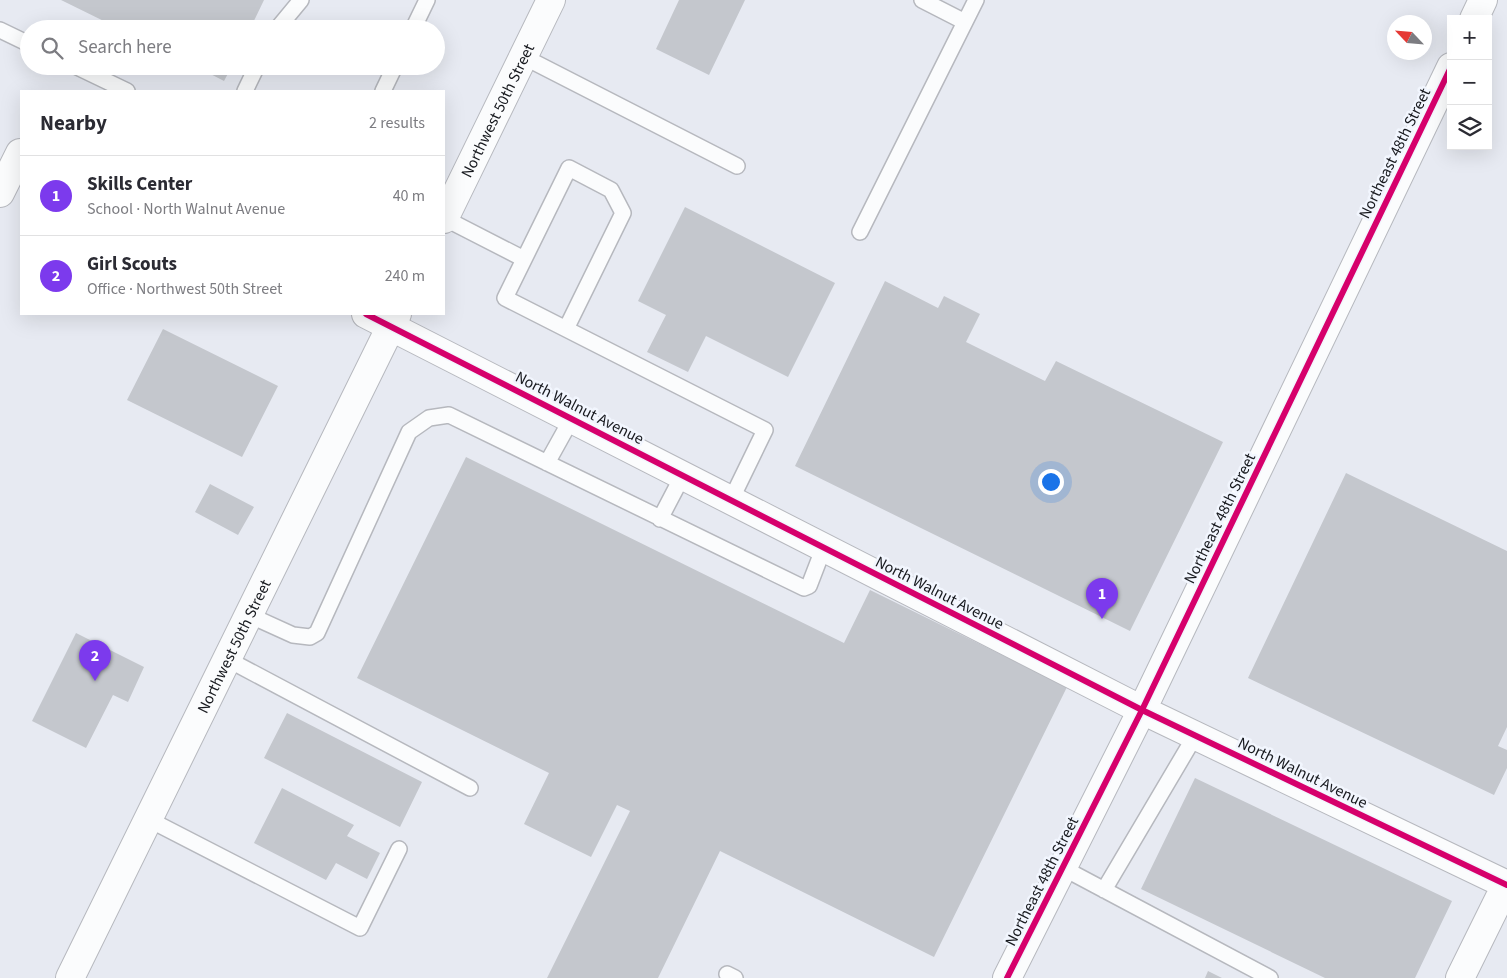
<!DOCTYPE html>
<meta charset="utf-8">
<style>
body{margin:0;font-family:"Source Sans 3",sans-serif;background:#f2f2f3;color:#2b2b33}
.controls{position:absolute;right:15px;top:15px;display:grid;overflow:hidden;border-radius:0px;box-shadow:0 5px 20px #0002}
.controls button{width:45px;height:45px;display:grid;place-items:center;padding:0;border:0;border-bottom:1px solid #e1e1e2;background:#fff;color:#2b2b33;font:25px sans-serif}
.compass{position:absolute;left:1387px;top:15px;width:45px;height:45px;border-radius:50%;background:#fff;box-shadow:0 5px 20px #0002;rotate:296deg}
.you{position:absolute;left:1050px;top:481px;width:18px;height:18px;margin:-12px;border:4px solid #fff;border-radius:50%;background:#1a73e8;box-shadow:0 0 0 8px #1a73e833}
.badge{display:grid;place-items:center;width:32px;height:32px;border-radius:50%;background:#7c3aed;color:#fff;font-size:16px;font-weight:700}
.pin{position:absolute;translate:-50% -41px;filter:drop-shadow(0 1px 2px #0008)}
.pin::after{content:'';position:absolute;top:26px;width:18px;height:15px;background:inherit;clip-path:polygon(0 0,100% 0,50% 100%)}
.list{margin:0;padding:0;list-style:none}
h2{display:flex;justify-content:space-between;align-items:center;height:65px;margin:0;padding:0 20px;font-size:21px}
h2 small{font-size:16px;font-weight:400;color:#7c7c81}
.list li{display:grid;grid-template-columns:32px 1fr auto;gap:15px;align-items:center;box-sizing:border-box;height:80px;padding:0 20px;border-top:1px solid #e1e1e2}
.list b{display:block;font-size:19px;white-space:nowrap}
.list p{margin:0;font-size:16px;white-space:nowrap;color:#7c7c81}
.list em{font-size:16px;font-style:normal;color:#7c7c81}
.icon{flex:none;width:28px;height:28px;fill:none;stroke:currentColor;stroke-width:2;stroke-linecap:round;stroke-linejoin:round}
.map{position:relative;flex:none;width:1507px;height:978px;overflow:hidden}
.search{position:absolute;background:#fff;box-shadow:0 5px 20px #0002;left:20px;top:20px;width:425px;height:55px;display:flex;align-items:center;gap:12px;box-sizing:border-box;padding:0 18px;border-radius:28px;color:#7c7c81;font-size:19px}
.panel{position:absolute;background:#fff;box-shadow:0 5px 20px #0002;left:20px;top:90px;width:425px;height:225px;border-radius:0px}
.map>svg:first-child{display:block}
.building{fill:#c4c7cd}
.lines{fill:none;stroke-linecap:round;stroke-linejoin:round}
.lane-casing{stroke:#b6b8be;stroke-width:18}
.street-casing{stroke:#b6b8be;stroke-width:30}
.secondary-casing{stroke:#b6b8be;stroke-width:30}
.lane{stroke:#fbfcfd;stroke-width:15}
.street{stroke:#fbfcfd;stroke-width:28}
.secondary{stroke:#fbfcfd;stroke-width:28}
.cycleway-casing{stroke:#f2f6fe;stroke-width:9}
.cycleway{stroke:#d6006c;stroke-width:6}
.labels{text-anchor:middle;stroke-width:5;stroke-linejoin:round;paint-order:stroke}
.street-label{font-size:16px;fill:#17191e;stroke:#f2f6fe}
</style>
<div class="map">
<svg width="1507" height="978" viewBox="0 0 1507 978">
<rect width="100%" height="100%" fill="#e7eaf2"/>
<path class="building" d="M61 0H264L250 29H120Z
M679 0H745L709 75 656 49Z
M195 66H232L224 81Z
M685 207 835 283 788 377 706 336 688 372 647 352 666 315 638 301Z
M885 281 938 308 944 296 980 314 966 342 1045 381 1056 361 1223 442 1130 631 795 466Z
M163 329 278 386 242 457 127 400Z
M466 457 844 643 870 590 1067 687 934 957 720 851 658 978H547L630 811 617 805 591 857 524 824 549 773 357 678Z
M1346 473 1507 551V727L1498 746 1507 750V768L1494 795 1248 678Z
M210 484 254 507 238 535 195 512Z
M76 633 144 667 128 702 113 695 86 748 32 721Z
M287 713 422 782 400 827 264 758Z
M1195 778 1452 901 1415 978H1325L1141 889Z
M282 788 354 825 347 836 380 853 367 879 336 863 326 880 254 843Z
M1208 971 1222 978H1205Z"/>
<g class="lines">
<g class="lane-casing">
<path id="lane" d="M922 0 965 22 976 0
M277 29 301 0
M413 29 427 0
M0 30 29 44
M524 57 737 166
M75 66 127 91
M245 91 257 66
M383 91 395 66
M444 218 524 259
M860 232 965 22
M566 329 623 213 611 190 569 168 505 298 765 430 731 500
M547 463 572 418
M660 519 683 475
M249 615 293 635 310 637 317 633 409 432 429 418 449 415 804 588 809 586 824 547
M227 659 470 788
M148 819 360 928 399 849
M1063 868 1270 978
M1104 890 1195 736
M727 974 735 978"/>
</g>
<g class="street-casing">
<path id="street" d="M1474 19 1483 0
M0 193 20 153
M366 314 1142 710 1507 885
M1007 978 1142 710 1451 67
M1460 978 1506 885"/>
</g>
<g class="secondary-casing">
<g id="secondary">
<path id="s1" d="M444 219 551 0"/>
<path id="s2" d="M70 978 397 314"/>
</g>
</g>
<use href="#lane" class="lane"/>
<use href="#street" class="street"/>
<use href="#secondary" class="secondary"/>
<g class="cycleway-casing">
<path id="cycleway" d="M366 314 1142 710 1507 885
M1007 978 1142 710 1451 67"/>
</g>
<use href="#cycleway" class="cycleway"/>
</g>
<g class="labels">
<g class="street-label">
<text dy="6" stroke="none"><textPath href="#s1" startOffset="121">Northwest 50th Street</textPath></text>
<text transform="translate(1394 153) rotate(-64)" y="6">Northeast 48th Street</text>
<text transform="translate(580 407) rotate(27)" y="6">North Walnut Avenue</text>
<text transform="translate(1219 518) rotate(-64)" y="6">Northeast 48th Street</text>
<text transform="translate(940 592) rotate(27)" y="6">North Walnut Avenue</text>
<text dy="6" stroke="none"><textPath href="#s2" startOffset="370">Northwest 50th Street</textPath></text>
<text transform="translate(1303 772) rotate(26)" y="6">North Walnut Avenue</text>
<text transform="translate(1041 881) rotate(-63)" y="6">Northeast 48th Street</text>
</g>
</g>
</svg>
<div class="controls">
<button>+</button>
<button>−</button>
<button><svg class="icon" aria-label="layers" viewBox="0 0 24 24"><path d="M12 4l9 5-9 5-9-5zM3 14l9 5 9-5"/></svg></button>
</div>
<svg class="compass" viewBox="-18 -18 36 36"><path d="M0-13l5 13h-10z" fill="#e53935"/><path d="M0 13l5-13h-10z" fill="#7c7c81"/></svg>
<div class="you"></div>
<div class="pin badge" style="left:1102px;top:619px">1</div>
<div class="pin badge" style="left:95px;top:681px">2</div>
<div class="search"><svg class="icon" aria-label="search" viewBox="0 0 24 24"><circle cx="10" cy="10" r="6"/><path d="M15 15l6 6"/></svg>Search here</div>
<section class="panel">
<h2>Nearby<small>2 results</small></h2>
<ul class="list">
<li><span class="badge">1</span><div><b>Skills Center</b><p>School · North Walnut Avenue</p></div><em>40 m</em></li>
<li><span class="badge">2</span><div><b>Girl Scouts</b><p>Office · Northwest 50th Street</p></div><em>240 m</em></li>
</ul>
</section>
</div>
